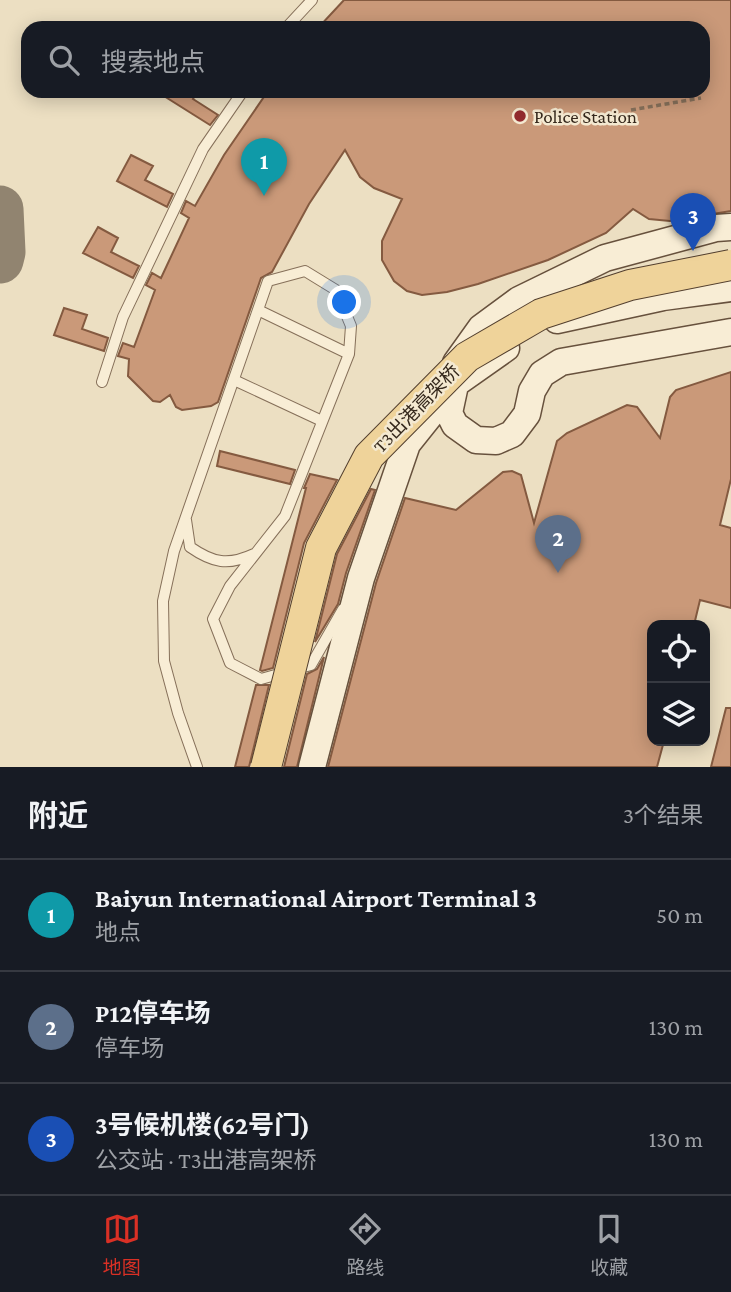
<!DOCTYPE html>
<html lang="zh">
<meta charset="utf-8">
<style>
body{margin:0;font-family:"Crimson Pro","Noto Sans SC",serif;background:#20242c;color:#f1f3f6}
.controls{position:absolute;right:21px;bottom:21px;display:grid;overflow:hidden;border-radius:14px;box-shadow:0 4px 18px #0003}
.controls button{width:63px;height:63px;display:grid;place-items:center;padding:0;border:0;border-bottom:2px solid #363941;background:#171b24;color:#f1f3f6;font:35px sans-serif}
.you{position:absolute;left:345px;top:303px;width:24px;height:24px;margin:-18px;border:5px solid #fff;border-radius:50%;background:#1a73e8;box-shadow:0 0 0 10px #1a73e833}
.badge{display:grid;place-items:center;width:46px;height:46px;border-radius:50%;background:#d93025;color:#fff;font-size:23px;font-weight:700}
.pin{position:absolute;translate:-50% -58px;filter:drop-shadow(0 2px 4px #0008)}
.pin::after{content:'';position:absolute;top:37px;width:24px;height:21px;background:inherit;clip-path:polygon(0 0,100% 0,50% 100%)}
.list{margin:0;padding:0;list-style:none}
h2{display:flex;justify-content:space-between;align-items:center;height:91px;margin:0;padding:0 28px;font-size:30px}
h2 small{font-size:23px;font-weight:400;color:#9ea1a6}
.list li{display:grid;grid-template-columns:46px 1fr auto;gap:21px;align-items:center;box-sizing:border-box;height:112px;padding:0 28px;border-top:2px solid #363941}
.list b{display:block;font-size:26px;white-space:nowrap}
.list p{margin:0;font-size:23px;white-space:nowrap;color:#9ea1a6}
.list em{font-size:23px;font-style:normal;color:#9ea1a6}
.icon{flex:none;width:38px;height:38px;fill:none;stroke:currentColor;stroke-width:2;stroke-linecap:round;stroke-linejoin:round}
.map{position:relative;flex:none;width:731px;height:767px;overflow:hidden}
.search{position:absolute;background:#171b24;box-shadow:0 4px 18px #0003;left:21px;right:21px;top:21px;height:77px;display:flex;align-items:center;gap:18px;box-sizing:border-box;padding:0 24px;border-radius:21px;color:#9ea1a6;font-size:26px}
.sheet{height:427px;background:#171b24}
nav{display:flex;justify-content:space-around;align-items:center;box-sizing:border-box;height:98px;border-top:2px solid #363941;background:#171b24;font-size:19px;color:#9ea1a6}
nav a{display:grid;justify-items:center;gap:4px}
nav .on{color:#d93025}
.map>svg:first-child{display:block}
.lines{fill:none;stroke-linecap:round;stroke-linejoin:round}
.taxiway{stroke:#918470;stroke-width:47}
.building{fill:#ca9979;stroke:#845a40;stroke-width:2}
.service-casing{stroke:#86705a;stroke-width:12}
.secondary-casing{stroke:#67513d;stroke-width:29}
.path{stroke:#86705a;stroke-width:3.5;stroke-dasharray:5 3.5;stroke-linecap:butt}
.service{stroke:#f8edd5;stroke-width:10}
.secondary{stroke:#f8edd5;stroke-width:26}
.primary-bridge-casing{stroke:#533f2e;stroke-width:32;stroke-linecap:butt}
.primary-bridge{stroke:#efd39a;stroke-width:30}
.poi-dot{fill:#932b2e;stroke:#f4e9d1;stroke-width:2.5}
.labels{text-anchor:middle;stroke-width:5;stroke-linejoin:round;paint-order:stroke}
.poi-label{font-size:19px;fill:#36291d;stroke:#f4e9d1;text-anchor:start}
.street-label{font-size:19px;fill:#36291d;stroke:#f4e9d1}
</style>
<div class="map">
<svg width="731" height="767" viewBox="0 0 731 767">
<rect width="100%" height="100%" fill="#ecdfc2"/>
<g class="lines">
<path class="taxiway" d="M0 209 2 252 0 260"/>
</g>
<path class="building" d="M344 0H731V211L670 221 649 219 633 209 606 233 548 260 478 284 447 292 422 295 407 291 394 281 382 260V241L402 199 374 188 360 177 345 150 309 204 272 272 261 278 218 402 211 406 182 410 176 407 170 395 160 402 153 401 128 376 129 359 118 356 123 343 134 347 155 290 146 285 152 273 161 278 189 218 181 213 186 201 195 206 224 155 268 91H703V28H318Z
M156 91H198L193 99 218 115 210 125Z
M131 155 153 166 145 180 173 194 167 207 117 181Z
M98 227 118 238 111 252 139 266 133 278 83 253Z
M64 308 87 315 82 329 108 338 104 351 54 335Z
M731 372V479L720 525 731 528V608L700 600 694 625H652V741H664L657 767H328L376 583 405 498 456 510 503 472 512 471 521 475 534 523 557 441 567 433 627 405 637 407 660 438 670 397 676 390Z
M220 451 295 470 290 484 217 466Z
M310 474 337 480 304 543 273 668 262 671 260 670 306 488H304Z
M371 489 375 490 346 573 338 604 315 642 337 554Z
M324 657 297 767H284L307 674 317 669Z
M256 685H269L249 767H235Z
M726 708H731V767H711Z"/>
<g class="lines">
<g class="service-casing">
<path id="service" d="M286 28 312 0
M258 310 349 354
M234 380 322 421
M102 382 123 317 203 149 243 91
M186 520 190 547C213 563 228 566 254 554
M197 767 178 713 164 661 163 601 174 551 268 281 305 271 336 290 351 326 349 354 285 516 230 586 213 619 230 663 261 679 311 665 343 609"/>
</g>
<g class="secondary-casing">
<path id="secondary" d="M557 320 663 297 731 288
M456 363 481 328 519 300 605 258 716 228 731 227
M455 385 449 413 455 425 476 440 496 441 512 434 527 414 532 391 542 374 561 362 731 332
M312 767 361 578 407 444 455 384 506 348"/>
</g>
<path class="path" d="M631 110 701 98"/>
<use href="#service" class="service"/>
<use href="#secondary" class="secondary"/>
<g class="primary-bridge-casing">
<path id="primary-bridge" d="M266 767 321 548 369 456 467 357 541 314 630 285 731 265"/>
</g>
<use href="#primary-bridge" class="primary-bridge"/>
</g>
<circle class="poi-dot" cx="520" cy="116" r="7"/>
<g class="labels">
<g class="poi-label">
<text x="534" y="123">Police Station</text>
</g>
<g class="street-label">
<text transform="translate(416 408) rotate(-46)" y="7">T3出港高架桥</text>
</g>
</g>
</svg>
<div class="controls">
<button><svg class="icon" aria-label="locate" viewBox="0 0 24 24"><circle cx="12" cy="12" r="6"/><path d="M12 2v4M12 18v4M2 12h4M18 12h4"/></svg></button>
<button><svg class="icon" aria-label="layers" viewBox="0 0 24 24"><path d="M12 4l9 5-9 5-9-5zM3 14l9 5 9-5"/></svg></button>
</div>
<div class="you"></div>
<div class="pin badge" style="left:264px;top:196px;background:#0f9aa8">1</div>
<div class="pin badge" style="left:558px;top:573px;background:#5c6f8a">2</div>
<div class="pin badge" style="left:693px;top:251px;background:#1a4fb4">3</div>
<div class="search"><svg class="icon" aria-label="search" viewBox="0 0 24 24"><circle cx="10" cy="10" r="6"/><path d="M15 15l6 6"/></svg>搜索地点</div>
</div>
<section class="sheet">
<h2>附近<small>3个结果</small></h2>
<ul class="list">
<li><span class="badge" style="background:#0f9aa8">1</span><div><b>Baiyun International Airport Terminal 3</b><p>地点</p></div><em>50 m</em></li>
<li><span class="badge" style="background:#5c6f8a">2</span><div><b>P12停车场</b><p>停车场</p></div><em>130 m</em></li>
<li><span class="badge" style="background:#1a4fb4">3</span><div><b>3号候机楼(62号门)</b><p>公交站 · T3出港高架桥</p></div><em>130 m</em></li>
</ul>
</section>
<nav>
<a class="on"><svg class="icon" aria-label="map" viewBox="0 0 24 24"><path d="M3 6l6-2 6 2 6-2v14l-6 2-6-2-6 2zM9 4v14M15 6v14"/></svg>地图</a>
<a><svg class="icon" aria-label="directions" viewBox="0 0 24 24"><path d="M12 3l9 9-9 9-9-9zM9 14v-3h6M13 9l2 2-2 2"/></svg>路线</a>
<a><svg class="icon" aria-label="saved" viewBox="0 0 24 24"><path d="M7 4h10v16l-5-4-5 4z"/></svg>收藏</a>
</nav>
